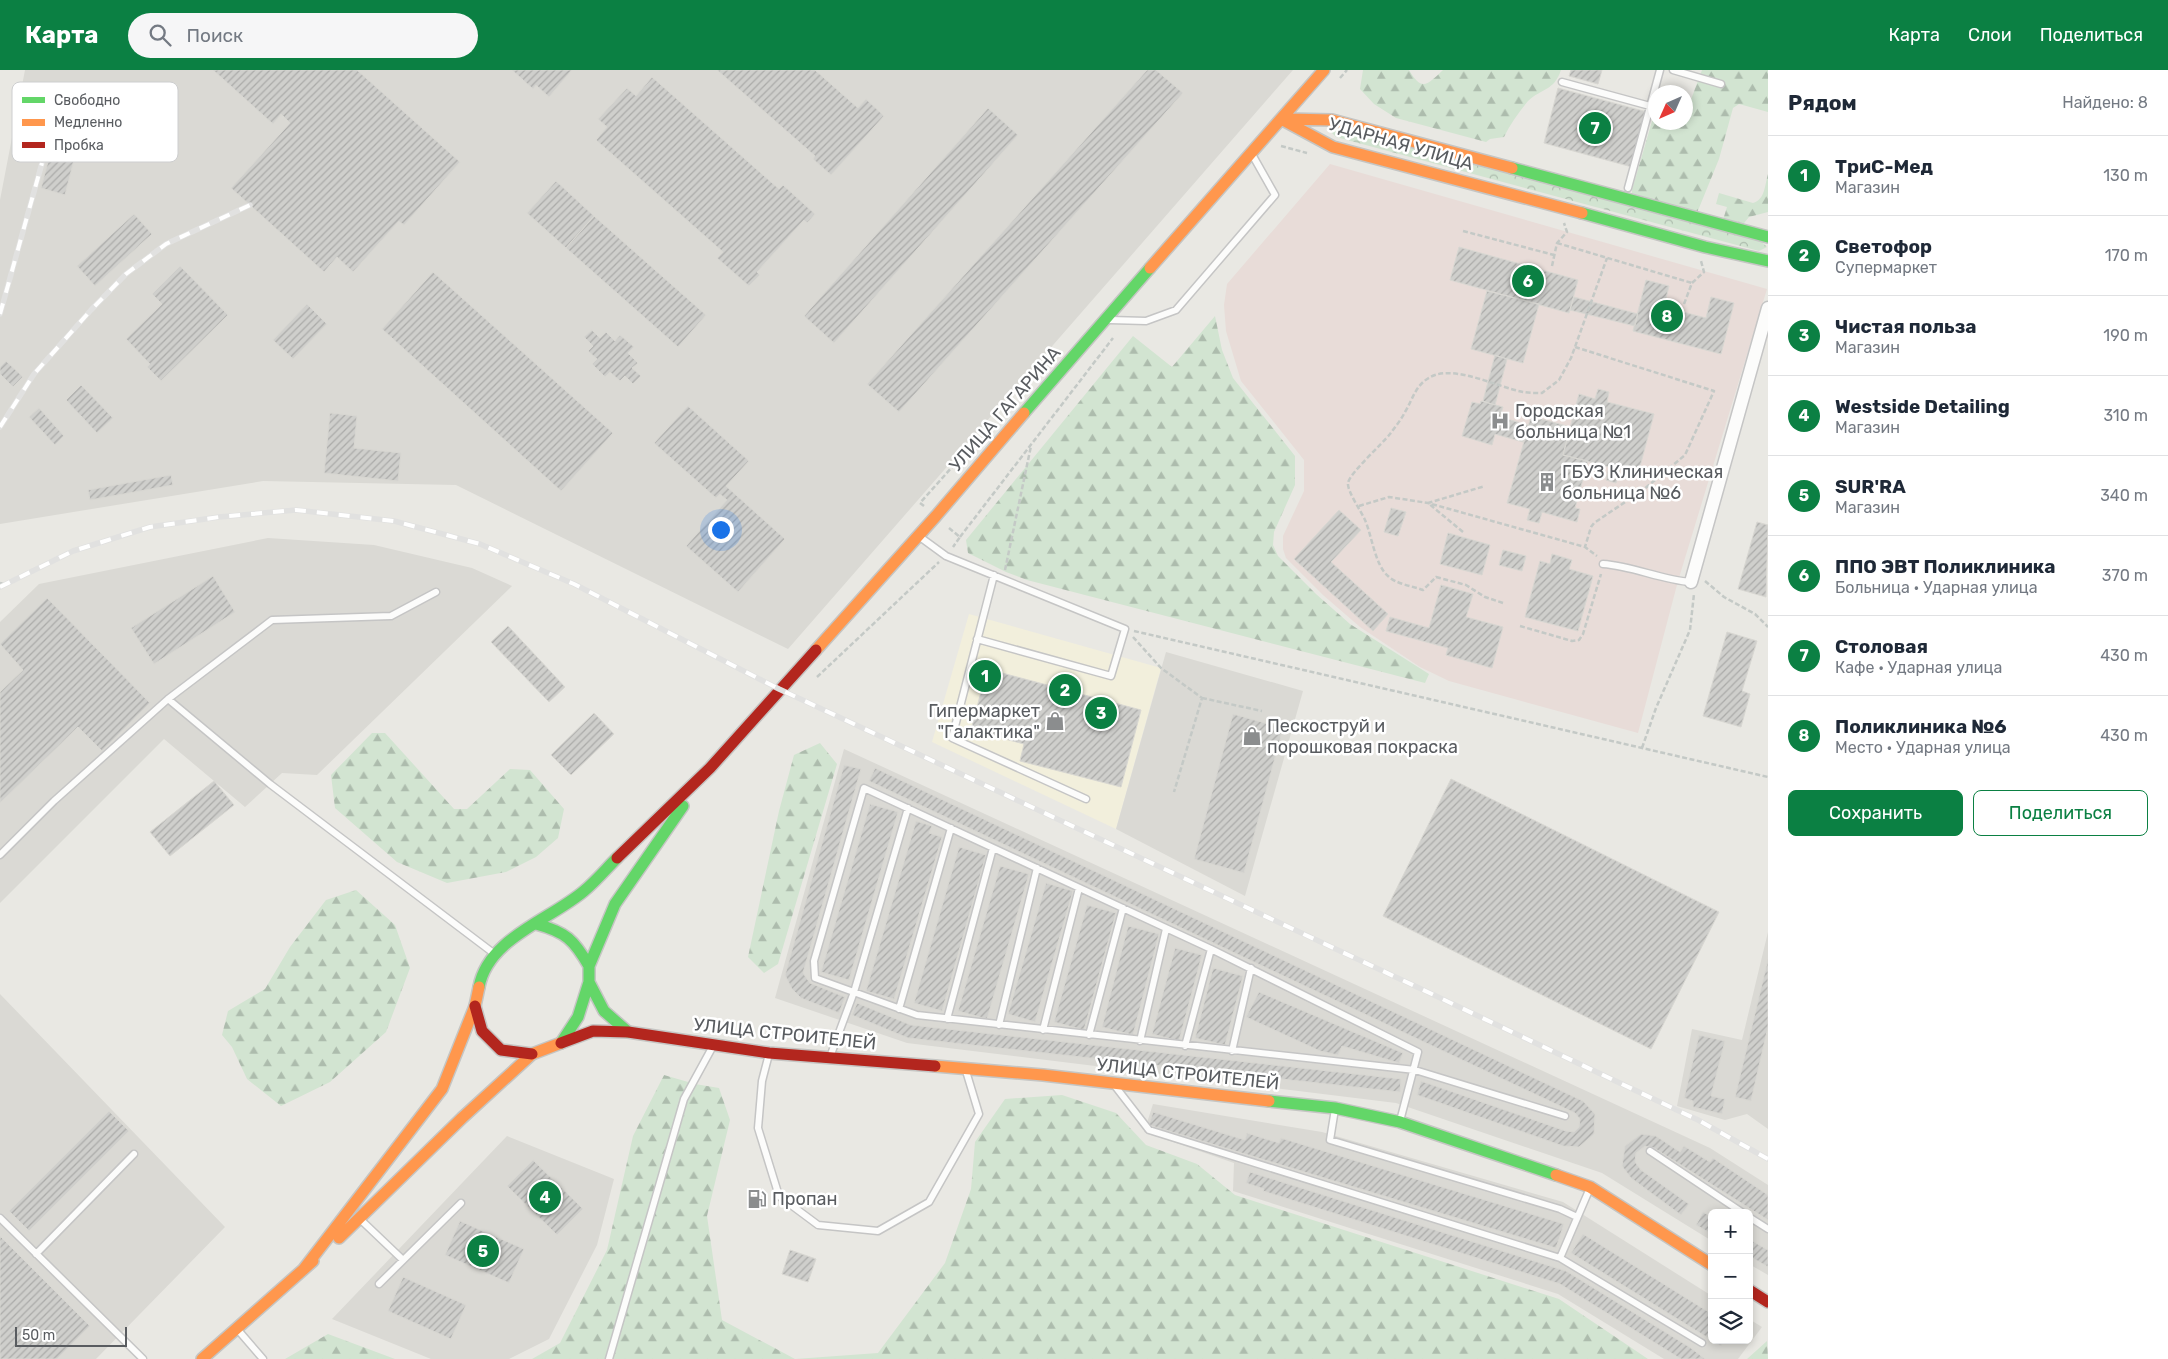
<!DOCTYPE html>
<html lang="ru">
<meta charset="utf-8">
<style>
body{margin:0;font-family:Rubik,sans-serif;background:#f6f6f7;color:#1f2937}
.controls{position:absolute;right:15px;bottom:15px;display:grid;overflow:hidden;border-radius:8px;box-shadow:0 2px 8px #0003}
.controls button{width:45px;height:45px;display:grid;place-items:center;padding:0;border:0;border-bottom:1px solid #e0e1e3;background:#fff;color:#1f2937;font:25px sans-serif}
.compass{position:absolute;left:1648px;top:15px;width:45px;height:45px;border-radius:50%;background:#fff;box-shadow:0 2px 8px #0003;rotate:225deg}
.scale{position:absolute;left:15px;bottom:12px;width:112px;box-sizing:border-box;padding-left:5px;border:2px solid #595c60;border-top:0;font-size:14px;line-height:18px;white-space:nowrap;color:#595c60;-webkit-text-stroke:4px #fff;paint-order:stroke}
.you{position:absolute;left:720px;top:459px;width:18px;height:18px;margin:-12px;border:4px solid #fff;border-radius:50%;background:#1a73e8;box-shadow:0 0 0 8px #1a73e833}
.badge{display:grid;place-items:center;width:32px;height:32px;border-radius:50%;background:#0b8043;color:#fff;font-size:16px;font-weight:700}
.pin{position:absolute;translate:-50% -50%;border:2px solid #fff;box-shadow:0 1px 5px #0006}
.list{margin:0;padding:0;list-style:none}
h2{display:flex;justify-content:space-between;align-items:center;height:65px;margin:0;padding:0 20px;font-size:21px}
h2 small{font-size:16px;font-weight:400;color:#747a83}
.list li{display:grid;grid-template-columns:32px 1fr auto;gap:15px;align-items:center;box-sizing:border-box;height:80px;padding:0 20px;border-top:1px solid #e0e1e3}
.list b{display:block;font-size:19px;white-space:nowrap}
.list p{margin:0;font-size:16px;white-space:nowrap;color:#747a83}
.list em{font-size:16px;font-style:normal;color:#747a83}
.actions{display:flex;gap:10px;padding:15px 20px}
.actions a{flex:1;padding:11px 0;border:1px solid #0b8043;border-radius:8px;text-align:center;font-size:18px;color:#0b8043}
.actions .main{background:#0b8043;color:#fff}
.icon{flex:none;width:28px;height:28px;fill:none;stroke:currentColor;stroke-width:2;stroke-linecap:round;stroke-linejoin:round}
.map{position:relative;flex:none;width:1768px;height:1289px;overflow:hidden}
header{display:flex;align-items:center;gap:30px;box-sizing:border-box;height:70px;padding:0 25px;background:#0b8043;color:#fff}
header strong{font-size:24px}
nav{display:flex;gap:28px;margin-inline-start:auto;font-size:18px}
.search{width:350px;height:45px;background:#f6f6f7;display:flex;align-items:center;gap:12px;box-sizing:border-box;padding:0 18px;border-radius:28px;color:#747a83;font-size:19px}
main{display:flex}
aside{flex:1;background:#fff}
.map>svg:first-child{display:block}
.commercial{fill:#f2efdc}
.industrial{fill:#dad9d4}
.medical{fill:#e8dcd8}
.forest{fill:url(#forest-firs)}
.park{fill:url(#park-crowns)}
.building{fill:url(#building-hatch);stroke:#d8d7d2}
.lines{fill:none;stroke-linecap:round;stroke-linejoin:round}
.lane-casing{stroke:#c5c5c5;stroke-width:9}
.street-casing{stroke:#c5c5c5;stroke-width:15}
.fast-casing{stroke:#c5c5c3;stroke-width:14}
.slow-casing{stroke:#c5c5c3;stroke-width:14}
.jam-casing{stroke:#c5c5c3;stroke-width:14}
.path{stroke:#c4c9c6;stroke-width:2.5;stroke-dasharray:5 2.5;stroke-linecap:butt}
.lane{stroke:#fcfcfb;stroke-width:6}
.street{stroke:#fcfcfb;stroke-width:12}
.fast{stroke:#63d668;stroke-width:11}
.slow{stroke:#ff974d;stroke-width:11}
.jam{stroke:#b3261e;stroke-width:11}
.rail-casing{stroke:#e1e1e0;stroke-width:5.5}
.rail{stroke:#fff;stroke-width:4;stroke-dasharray:11;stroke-linecap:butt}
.labels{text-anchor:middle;stroke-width:5;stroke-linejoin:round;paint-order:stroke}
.street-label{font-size:18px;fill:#595c60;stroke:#fff}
.poi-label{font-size:18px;fill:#595c60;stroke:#fff;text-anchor:start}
.key{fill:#fff;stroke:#cdcecf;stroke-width:1}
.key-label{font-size:14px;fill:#595c60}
</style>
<header>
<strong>Карта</strong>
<div class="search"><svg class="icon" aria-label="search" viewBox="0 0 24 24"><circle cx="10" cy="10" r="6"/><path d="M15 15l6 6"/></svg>Поиск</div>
<nav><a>Карта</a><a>Слои</a><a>Поделиться</a></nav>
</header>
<main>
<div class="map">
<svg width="1768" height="1289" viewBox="0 0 1768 1289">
<defs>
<pattern id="forest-firs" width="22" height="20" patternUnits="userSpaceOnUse" patternTransform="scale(1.25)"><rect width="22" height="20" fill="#d2e4d1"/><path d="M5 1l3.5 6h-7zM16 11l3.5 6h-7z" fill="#adbcad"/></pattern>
<pattern id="park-crowns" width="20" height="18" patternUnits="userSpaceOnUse" patternTransform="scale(1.25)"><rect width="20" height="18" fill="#d2e4d1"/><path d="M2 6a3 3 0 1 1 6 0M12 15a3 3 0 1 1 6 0" fill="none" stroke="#adbcad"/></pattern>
<pattern id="building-hatch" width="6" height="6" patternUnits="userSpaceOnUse" patternTransform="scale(1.25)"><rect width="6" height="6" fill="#cfcfcc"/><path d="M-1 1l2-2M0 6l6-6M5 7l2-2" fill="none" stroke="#ababa9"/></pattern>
</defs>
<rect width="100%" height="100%" fill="#e9e8e3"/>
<path class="commercial" d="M969 544 1161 598 1116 759 932 672Z"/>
<path class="industrial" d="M25 0H1293L788 579 456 415 263 411 0 454V130Z
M268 468 374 475 472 498 512 516 317 705 282 703 245 737 164 669 0 833V552L39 514Z
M1166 582 1303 621 1245 826 1116 759Z
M844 679 1710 1078 1768 1115V1205L1749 1194V1143H1712V1171L1602 1103 1396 1033 907 973 775 928Z
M1768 862V1059L1747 1044 1725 1050 1677 1036 1692 959 1742 970Z
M0 924 225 1157 96 1289H0Z
M1153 1034 1322 1062 1563 1132 1712 1226V1270H1749V1249L1762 1257 1738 1289H1664L1558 1224 1233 1121 1234 1093 1144 1062Z
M507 1066 614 1109 597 1175 549 1269 509 1289H431L332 1249Z"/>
<path class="medical" d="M1330 94 1767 219 1678 511 1638 663 1449 611 1420 597 1360 557 1323 525 1286 488 1283 479V466L1304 421V390L1241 311 1226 261 1224 235 1227 214Z"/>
<path class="forest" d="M1363 0H1409C1422 22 1427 15 1443 0H1561C1554 21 1542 18 1528 31 1519 42 1510 54 1504 67L1490 69 1486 72 1396 48 1374 34 1360 19Z
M1702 0H1768V42L1739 34 1733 38 1719 89 1697 143 1632 123V120L1655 41 1656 52H1686V43Z
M1768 104V142L1749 147 1740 158 1722 153 1727 137 1716 134 1719 123 1753 133C1765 130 1765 114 1768 104Z
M1215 246 1222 280 1233 308 1295 386V415L1274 462 1273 475 1278 486 1316 524 1350 554 1429 604 1425 613 1027 510 1006 502 968 483 966 470 1133 266 1172 297Z
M372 663H385L454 739H467L510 699 530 700 564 739 558 768 536 787 506 802 447 813 397 792 335 738 331 705Z
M820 673 837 694 778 894 764 903 748 887 779 741 794 685Z
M356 820 395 855 410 898 386 962 330 1012 281 1036 247 1009 232 977 222 965 228 941 265 919 290 877 326 830Z
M664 1005 695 1014 719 1018 730 1050 707 1146 722 1250 795 1289 878 1283 945 1193 971 1119 975 1072 1005 1029 1062 1025 1116 1043 1146 1075 1197 1094 1235 1125 1559 1229 1648 1289H532L560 1273 607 1180 633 1066Z
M328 1264 395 1289H285Z
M1767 1271 1768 1289H1747Z"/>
<path class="park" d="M1338 58 1760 170 1767 177 1759 181 1336 67 1331 62Z"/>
<path class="building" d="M213 0H357L460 92 404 155 399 151 353 202 337 187 324 202 231 118 290 53 281 44 273 54Z
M512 0H572L549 27 536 15 533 19Z
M717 0H815L858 38 866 29 884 46 831 105 813 89 815 86Z
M1147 0H1156L1183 23 899 342 867 314Z
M1571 0H1602L1598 14 1569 6Z
M652 7 779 119 783 115 815 144 807 153 804 150 757 202 760 205 749 216 717 188 723 182 596 70 607 57 598 49 627 18 636 26Z
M1558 18 1647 42 1632 97 1544 73Z
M988 38 1018 65 834 273 804 246Z
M50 84 74 90 65 125 41 118Z
M556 111 594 146 566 178 527 143Z
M134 144 152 164 95 216 77 196Z
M594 146 706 245 678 277 566 178Z
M1459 177 1578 210 1569 243 1450 210Z
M180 196 228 245 161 311 147 297 150 294 126 269 162 234 152 224Z
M433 202 613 363 561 421 382 259Z
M1646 210 1669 216 1664 237 1706 248 1711 227 1734 233 1721 284 1633 261Z
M1487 221 1539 234 1523 293 1471 279Z
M1574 227 1638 244 1635 256 1570 240Z
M307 234 327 254 293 289 273 270Z
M592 260 600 268 606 262 615 271 620 265 634 277 628 283 638 293 632 298 641 306 633 314 625 306 620 311 610 302 605 307 592 294 597 289 588 281 593 276 584 267Z
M1495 285 1507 289 1495 335 1483 331Z
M6 291 23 307 13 317 0 304V297Z
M81 315 113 348 97 363 66 330Z
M1598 319 1609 322 1607 332 1654 344 1638 404 1620 399 1616 413 1606 410 1609 397 1563 385 1579 324 1595 329Z
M1481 331 1503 337 1500 347 1528 355 1523 372 1495 364 1492 375 1462 366 1472 332 1480 334Z
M688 336 749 391 726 416 785 469 738 522 686 476 727 430 720 424 716 428 654 373Z
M39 338 64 366 55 375 29 347Z
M330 343 357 346 354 378 401 383 398 411 324 403Z
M1531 346 1570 357 1563 385 1588 391 1575 438 1580 439 1577 452 1542 442 1539 453 1527 450 1530 439 1507 433Z
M171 405 173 415 90 430 88 420Z
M1391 438 1406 442 1398 466 1384 462Z
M1339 440 1361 460 1331 492 1388 544 1373 561 1294 489Z
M1757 452 1768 455 1766 527 1738 519Z
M1448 463 1490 475 1482 505 1440 494Z
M1503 480 1526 486 1522 501 1499 495Z
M1552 484 1572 490 1569 499 1593 506 1578 561 1525 547 1540 491 1550 494Z
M213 506 235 542 154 594 131 558Z
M1441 515 1473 524 1466 547 1503 557 1492 598 1446 585 1448 578 1386 561 1390 547 1429 558Z
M47 528 150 633 102 681 78 657 0 733V622L23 600 0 574Z
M508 556 565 617 549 632 491 572Z
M1727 562 1757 571 1742 621 1750 624 1741 657 1703 646Z
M987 599 1141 640 1121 717 1020 691 1024 674 971 660Z
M594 643 614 664 571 705 551 685Z
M1233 644 1283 658 1244 803 1194 789Z
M844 695 861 699 803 903 810 913 845 927 839 943 801 928 792 919 785 905Z
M875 698 1583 1031 1595 1044 1594 1064 1579 1077 1563 1076 1417 1025 1421 1011 1566 1061 1574 1062 1579 1057 1580 1049 1575 1043 869 711Z
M1451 709 1719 842 1651 979 1383 846Z
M214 711 234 735 170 786 150 762Z
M870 734 898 742 849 910 821 902Z
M916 751 932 756 929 763 942 767 894 929 866 921Z
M959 777 986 785 942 941 914 933Z
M1000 796 1029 804 987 949 958 941Z
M1046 813 1073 821 1035 952 1008 944Z
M1087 835 1116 843 1084 960 1054 952Z
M1128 856 1159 864 1133 965 1102 957Z
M1175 878 1202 885 1179 971 1152 964Z
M1768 889V957L1751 1031 1735 1027Z
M1213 898 1243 906 1225 975 1195 968Z
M1259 922 1403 983 1399 993 1342 976 1338 985 1320 981 1246 947Z
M857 933 911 955 1401 1009 1400 1022 908 968 852 945Z
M1699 965 1725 971 1711 1026 1725 1029 1722 1044 1693 1037V1031L1684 1028Z
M109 1041 129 1061 29 1161 9 1141Z
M1153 1042 1245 1070 1247 1063 1279 1073 1281 1068 1564 1154 1556 1178 1149 1055Z
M1641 1064 1656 1066 1680 1082 1684 1076 1710 1092 1713 1088 1768 1125V1150L1654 1078 1645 1076 1636 1083 1635 1092 1641 1100 1689 1134 1681 1145 1631 1108 1622 1096 1625 1076Z
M533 1090 583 1139 557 1165 507 1116Z
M1250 1102 1566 1201 1691 1278 1705 1289H1681L1560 1214 1263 1121 1264 1119 1246 1113Z
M1703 1142 1712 1147V1164L1696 1155Z
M460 1151 524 1179 509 1213 445 1185Z
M1583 1164 1712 1244V1270H1724L1721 1276 1571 1183Z
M0 1166 90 1256 57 1289H0Z
M1749 1169 1768 1180V1197L1749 1186Z
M790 1180 816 1189 808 1212 782 1204Z
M403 1207 466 1235 451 1269 388 1241Z"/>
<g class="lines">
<g class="lane-casing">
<path id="lane" d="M1673 0 1721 14
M1562 12 1650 36
M1628 118 1660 0
M1110 250 1146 251 1176 240 1275 125 1253 86
M920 467 946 486 1125 559 1111 606 977 569
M1603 494C1633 496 1661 510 1691 512
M994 505 952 668 1086 729
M168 629 270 714 492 882
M0 785 54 731 168 629 272 550 391 546 436 522
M899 939 951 758
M947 949 993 778
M999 955 1037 798
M1043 960 1079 818
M1089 965 1123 838
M1140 971 1166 859
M1185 976 1211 879
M1232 981 1251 898
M769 984 762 1011 758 1058 779 1126 818 1155 878 1161 929 1132 979 1044 966 1001
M830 987 854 922 908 738
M1115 1016 1149 1060 1560 1188 1702 1273
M1335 1039 1330 1070 1560 1139 1577 1147
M1400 1051 1418 982 1211 879 864 718 814 891 815 908 917 945 1415 1000 1565 1046
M1650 1081 1743 1143
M1749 1147 1768 1159
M0 1148 143 1289
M361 1150 403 1190
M36 1184 134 1084
M1560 1188 1590 1118
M379 1214 461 1133
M238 1260 263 1289
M609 1289 684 1029 713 976"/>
</g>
<g class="street-casing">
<path id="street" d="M1691 512 1768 238"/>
</g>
<g class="fast-casing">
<path id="fast" d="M1512 98 1768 167
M1582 143 1705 177 1768 191
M1024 343 1150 198
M536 854C566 862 574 870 589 896
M589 912 604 941 628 962
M479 917C488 868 550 850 584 821 596 811 606 799 617 788
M561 973 578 947 589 912V896L615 834 683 736
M1269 1031 1335 1038 1400 1052 1556 1105"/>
</g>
<g class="slow-casing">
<path id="slow" d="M1281 49 1333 77 1582 143
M1287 49 1332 50 1512 98
M1150 198 1324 0
M816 580 936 446 1024 343
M935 996 1043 1005 1269 1031
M1556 1105 1590 1117 1712 1195
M339 1168 462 1048 532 984 561 973
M303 1200 442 1019 475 936 479 917
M202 1289 313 1191"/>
</g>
<g class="jam-casing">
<path id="jam" d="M617 788 710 698 816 580
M475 936 482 961 501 980 532 984
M561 973 593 961 628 962 769 983 935 996
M1749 1220 1768 1232"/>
</g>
<path class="path" d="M1340 8 1347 0
M1281 76 1307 83
M1463 161 1554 185
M1557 173 1692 213
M1552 196 1557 173 1567 162 1564 153
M1684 234 1692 213 1704 202 1701 191
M1575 277 1714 321 1685 385 1643 420 1594 453 1591 457 1585 477
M924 436 920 433 970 377
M1359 436 1389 427 1428 433 1585 477 1597 486
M949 458 960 467 953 477
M1463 462 1428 433 1485 416
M960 467 1113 268
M1005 500 1031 376
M1705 511 1724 527 1755 544 1768 557
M0 513 3 514
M1503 533 1485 527 1466 515 1436 507 1423 520C1412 516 1396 514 1388 506 1375 495 1372 466 1365 450 1361 441 1347 421 1348 413 1349 404 1382 374 1390 364 1395 357 1401 350 1405 342 1414 327 1416 312 1435 305 1459 297 1498 317 1523 322 1529 323 1536 323 1542 323L1559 310 1571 288 1607 188
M1520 556 1572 571 1579 570 1583 564 1601 504
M1134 561 1768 707
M1133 567 1161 598 1202 628 1174 722
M817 607 939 492
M1202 628 1262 641
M1642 678 1656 638 1690 560 1694 524"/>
<use href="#lane" class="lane"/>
<use href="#street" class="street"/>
<use href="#fast" class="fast"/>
<use href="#slow" class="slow"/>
<use href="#jam" class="jam"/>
<g class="rail-casing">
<path id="rail" d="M0 244 42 93
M0 357 34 304 91 240 126 204 166 174 250 135
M0 517 73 481 150 457 219 447 296 440 394 451 480 474 574 514 779 619 1417 917 1698 1050 1768 1089"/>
</g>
<use href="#rail" class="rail"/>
</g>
<defs>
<g id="hospital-bare" transform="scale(1.5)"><path d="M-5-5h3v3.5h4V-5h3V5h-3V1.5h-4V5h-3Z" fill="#8b8d8e" stroke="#fff" stroke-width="2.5" paint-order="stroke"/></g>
<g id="building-bare" transform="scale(1.5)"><path d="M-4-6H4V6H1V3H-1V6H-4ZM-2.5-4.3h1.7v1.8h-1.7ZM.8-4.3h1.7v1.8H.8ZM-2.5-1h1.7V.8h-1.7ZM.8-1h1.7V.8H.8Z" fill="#8b8d8e" stroke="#fff" stroke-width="2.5" paint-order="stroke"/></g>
<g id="shop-bare" transform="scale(1.5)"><path d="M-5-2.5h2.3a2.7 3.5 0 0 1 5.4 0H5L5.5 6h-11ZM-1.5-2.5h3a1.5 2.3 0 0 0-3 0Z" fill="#8b8d8e" stroke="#fff" stroke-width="2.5" paint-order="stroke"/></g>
<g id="fuel-bare" transform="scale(1.5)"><path d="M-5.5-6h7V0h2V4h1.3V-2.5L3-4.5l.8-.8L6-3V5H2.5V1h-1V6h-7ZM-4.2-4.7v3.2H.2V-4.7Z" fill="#8b8d8e" stroke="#fff" stroke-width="2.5" paint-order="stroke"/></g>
</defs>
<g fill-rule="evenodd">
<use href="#hospital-bare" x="1500" y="351"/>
<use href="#building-bare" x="1547" y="412"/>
<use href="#shop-bare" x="1055" y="651"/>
<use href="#shop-bare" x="1252" y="666"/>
<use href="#fuel-bare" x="757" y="1129"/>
</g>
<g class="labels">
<g class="street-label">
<text transform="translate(1401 74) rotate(16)" y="6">УДАРНАЯ УЛИЦА</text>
<text transform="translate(1005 339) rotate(-49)" y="6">УЛИЦА ГАГАРИНА</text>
<text transform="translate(785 964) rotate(6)" y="6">УЛИЦА СТРОИТЕЛЕЙ</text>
<text transform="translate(1188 1004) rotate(6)" y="6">УЛИЦА СТРОИТЕЛЕЙ</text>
</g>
<g class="poi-label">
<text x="1515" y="347">Городская<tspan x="1515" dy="21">больница №1</tspan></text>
<text x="1562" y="408">ГБУЗ Клиническая<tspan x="1562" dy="21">больница №6</tspan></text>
<text x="1040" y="647" text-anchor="end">Гипермаркет<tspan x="1040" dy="21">"Галактика"</tspan></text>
<text x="1267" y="662">Пескоструй и<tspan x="1267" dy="21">порошковая покраска</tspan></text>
<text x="772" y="1135">Пропан</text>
</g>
</g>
<rect x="12" y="12" width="166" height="80" rx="8" class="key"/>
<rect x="22" y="27" width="23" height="6" fill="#63d668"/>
<rect x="22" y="49" width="23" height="7" fill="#ff974d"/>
<rect x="22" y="72" width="23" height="6" fill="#b3261e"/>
<g class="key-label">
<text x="54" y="35">Свободно</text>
<text x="54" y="57">Медленно</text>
<text x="54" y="80">Пробка</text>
</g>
</svg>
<div class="controls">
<button>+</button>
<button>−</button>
<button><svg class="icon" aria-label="layers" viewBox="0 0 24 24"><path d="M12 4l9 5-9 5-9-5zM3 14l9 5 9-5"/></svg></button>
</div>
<svg class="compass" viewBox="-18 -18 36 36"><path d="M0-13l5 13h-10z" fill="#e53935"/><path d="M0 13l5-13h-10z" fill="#747a83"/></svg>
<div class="scale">50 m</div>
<div class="you"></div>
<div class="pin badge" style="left:985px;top:606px">1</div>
<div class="pin badge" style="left:1065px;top:620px">2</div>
<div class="pin badge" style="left:1101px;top:643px">3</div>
<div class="pin badge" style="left:545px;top:1127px">4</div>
<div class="pin badge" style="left:483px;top:1181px">5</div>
<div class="pin badge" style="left:1528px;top:211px">6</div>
<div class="pin badge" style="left:1595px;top:58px">7</div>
<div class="pin badge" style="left:1667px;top:246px">8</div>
</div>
<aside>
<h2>Рядом<small>Найдено: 8</small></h2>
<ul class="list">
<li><span class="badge">1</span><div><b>ТриС-Мед</b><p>Магазин</p></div><em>130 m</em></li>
<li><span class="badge">2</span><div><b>Светофор</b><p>Супермаркет</p></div><em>170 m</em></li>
<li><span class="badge">3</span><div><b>Чистая польза</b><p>Магазин</p></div><em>190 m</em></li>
<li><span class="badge">4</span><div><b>Westside Detailing</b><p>Магазин</p></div><em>310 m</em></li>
<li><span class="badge">5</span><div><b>SUR'RA</b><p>Магазин</p></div><em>340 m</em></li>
<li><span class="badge">6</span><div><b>ППО ЭВТ Поликлиника</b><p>Больница · Ударная улица</p></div><em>370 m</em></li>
<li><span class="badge">7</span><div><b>Столовая</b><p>Кафе · Ударная улица</p></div><em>430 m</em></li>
<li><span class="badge">8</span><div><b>Поликлиника №6</b><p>Место · Ударная улица</p></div><em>430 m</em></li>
</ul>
<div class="actions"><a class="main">Сохранить</a><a>Поделиться</a></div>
</aside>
</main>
